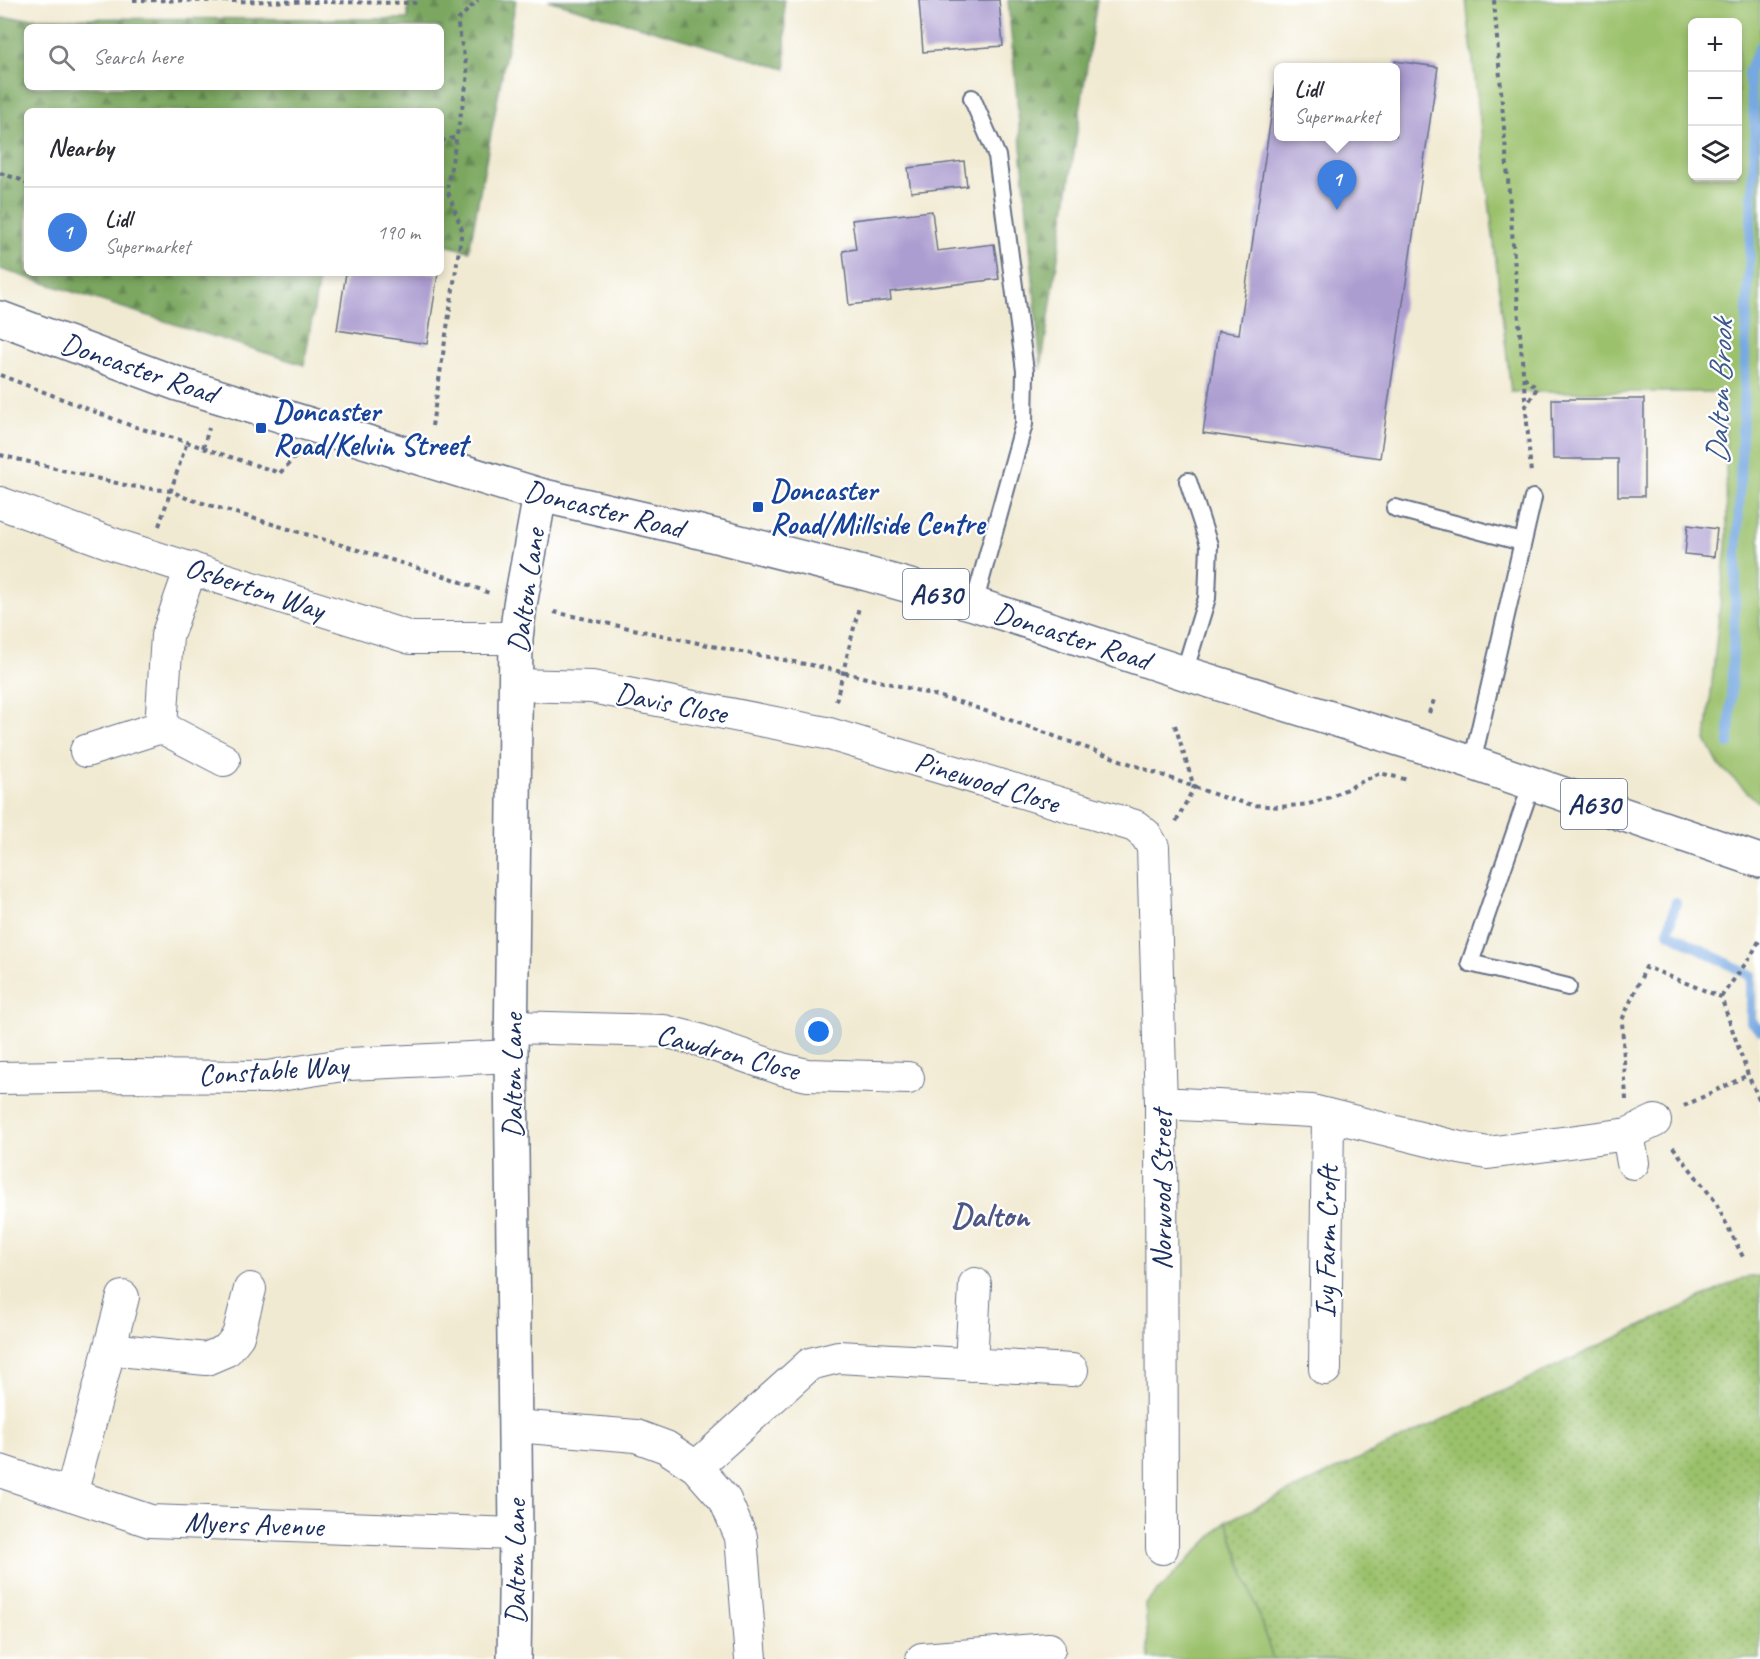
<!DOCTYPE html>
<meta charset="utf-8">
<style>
body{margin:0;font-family:Caveat,sans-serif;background:#f7f7f7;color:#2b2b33}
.controls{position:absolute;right:18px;top:18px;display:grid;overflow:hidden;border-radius:9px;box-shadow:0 3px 9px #0003}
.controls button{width:54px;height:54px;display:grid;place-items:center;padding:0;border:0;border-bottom:2px solid #e1e1e2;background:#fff;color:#2b2b33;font:30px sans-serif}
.you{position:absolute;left:819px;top:1032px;width:21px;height:21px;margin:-15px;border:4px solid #fff;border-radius:50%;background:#1a73e8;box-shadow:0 0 0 9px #1a73e833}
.badge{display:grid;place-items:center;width:39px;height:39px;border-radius:50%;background:#2563eb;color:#fff;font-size:20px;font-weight:700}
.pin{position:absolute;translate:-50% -50px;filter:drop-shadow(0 2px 3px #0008)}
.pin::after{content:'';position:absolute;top:32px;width:21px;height:18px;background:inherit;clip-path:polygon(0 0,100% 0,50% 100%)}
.popup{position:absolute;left:1274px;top:63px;width:126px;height:78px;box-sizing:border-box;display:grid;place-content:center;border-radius:9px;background:#fff;filter:drop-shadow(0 2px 4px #0005);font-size:20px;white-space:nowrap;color:#7c7c81}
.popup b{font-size:22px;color:#2b2b33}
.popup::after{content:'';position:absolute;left:50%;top:100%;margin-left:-12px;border:12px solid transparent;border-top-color:#fff}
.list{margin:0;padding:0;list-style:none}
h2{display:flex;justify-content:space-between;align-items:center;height:78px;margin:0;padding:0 24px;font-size:26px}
h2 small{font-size:20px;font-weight:400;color:#7c7c81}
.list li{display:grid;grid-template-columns:39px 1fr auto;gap:18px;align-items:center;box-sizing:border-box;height:90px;padding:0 24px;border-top:2px solid #e1e1e2}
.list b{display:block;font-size:22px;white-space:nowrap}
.list p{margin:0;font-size:20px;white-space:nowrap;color:#7c7c81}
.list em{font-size:20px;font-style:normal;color:#7c7c81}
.icon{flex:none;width:33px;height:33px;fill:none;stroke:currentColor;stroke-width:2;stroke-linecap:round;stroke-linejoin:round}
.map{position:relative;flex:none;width:1760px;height:1659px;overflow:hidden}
.search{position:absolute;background:#fff;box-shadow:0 3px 9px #0003;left:24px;top:24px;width:420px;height:66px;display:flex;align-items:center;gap:15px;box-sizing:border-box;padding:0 21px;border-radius:9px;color:#7c7c81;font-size:22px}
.panel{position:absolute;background:#fff;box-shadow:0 3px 9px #0003;left:24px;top:108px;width:420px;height:168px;border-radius:9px}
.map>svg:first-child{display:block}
.grass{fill:url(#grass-dots);stroke:#5b7865;stroke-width:1.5}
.forest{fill:url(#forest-firs);stroke:#4c6b5f;stroke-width:1.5;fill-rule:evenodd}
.park{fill:#9bc16c;stroke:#5b7865;stroke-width:1.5;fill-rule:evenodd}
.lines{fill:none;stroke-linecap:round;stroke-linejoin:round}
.stream{stroke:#76a8e1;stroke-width:10}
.building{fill:#ac9dd0}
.service-casing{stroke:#667087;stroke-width:20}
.minor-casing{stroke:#667087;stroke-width:34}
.tertiary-casing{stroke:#667087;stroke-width:36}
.primary-casing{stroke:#667087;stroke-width:36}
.path{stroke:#667087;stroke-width:4;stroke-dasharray:4.5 4.5;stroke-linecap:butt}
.service{stroke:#fff;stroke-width:16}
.minor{stroke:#fff;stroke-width:32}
.tertiary{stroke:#fff;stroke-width:33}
.primary{stroke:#fff;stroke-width:33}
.transit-dot{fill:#1a4fb4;stroke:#fff;stroke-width:2}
.labels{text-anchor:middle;stroke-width:4.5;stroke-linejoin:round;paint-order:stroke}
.shield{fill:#fff;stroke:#5f6d8e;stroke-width:1.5}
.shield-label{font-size:28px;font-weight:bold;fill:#1b2f5e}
.street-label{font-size:30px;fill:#1b2f5e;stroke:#fff}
.transit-label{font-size:30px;font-weight:bold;fill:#164399;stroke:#fff;text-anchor:start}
.water-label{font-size:32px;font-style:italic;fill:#3b598c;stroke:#fff}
.quarter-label{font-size:33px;font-weight:bold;fill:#4e5686;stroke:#fff}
</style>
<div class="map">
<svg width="1760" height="1659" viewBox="0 0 1760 1659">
<defs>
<pattern id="grass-dots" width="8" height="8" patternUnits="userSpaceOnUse" patternTransform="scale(1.5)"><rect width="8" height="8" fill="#9bc16c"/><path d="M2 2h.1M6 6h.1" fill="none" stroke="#7e9d5c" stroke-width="1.8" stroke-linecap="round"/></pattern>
<pattern id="forest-firs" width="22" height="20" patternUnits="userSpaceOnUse" patternTransform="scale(1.5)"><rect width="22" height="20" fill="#7ca760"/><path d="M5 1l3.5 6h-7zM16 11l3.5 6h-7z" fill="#658852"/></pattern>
</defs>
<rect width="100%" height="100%" fill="#fff"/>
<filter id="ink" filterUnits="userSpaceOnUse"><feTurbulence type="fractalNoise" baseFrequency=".0167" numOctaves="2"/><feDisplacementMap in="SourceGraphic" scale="12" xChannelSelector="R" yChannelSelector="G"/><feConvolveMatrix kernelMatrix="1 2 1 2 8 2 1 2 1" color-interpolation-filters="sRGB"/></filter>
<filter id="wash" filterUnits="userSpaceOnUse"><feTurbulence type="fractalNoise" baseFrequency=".008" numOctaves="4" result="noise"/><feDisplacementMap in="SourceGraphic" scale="24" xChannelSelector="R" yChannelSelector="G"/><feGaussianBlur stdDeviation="1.35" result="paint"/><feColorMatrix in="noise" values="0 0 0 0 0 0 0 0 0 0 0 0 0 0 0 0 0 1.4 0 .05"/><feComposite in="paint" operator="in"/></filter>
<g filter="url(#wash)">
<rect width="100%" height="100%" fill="#f1ead2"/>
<path class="grass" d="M1760 1276V1659H1273L1227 1521 1743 1278Z"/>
<path class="forest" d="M408 0H516L469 251 441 244V111H27V273H320L304 365 0 269V18L408 19ZM27 27H441V87H27Z
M548 0H784L786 69Z
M1008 0H1097L1041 369Z"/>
<path class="park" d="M1466 0H1760V804L1719 765 1706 740 1727 537 1725 392H1511ZM1692 22H1738V176H1692Z
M1227 1521 1273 1659H1149L1145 1604Z"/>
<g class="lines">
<path class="stream" d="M1729 744 1755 126 1748 73 1760 46
M1676 902 1668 932 1751 976V1022L1760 1030"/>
</g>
<g id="blocks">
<path class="building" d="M919 0H999L1003 46 923 52Z
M1395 61 1438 67 1380 458 1203 433 1218 331 1239 334 1277 76 1278 136H1396Z
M964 161 967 186 911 192 908 168Z
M932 211 937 251 994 244 999 279 890 292 891 300 849 305 843 251 856 249 852 220Z
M346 273H438L427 344 337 330Z
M1552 399H1644V496H1618V459H1553Z
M1688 525 1717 529 1714 557 1685 554Z"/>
</g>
</g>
<g filter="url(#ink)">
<use href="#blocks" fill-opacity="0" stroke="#667087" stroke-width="1.5"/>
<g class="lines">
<g class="service-casing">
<path id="service" d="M972 98 997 156 1025 371 1024 424 974 604
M1395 508 1522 542
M1184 673 1207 598 1209 545 1188 481
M1472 763 1533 498
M1532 783 1470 963 1568 987"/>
</g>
<g class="minor-casing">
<path id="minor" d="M0 503 116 545 411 638H516
M515 685 592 687 826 733 1135 826 1146 835 1153 847 1161 1103 1162 1548
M161 727 167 636 191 568
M86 751 161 727 224 760
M511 1027 664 1031 699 1040 782 1069 807 1075 908 1078
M0 1078 122 1076 267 1077 349 1064 511 1056
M1161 1103 1312 1111 1460 1148 1488 1153 1628 1134 1655 1121
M1628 1134 1633 1163
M110 1349 206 1359 227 1350 238 1336 250 1289
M971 1365 975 1284
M1325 1369 1328 1115
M515 1426 636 1436 666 1447 696 1467 725 1500 741 1537 751 1659
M696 1467 810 1364 838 1357 1072 1370
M0 1471 150 1521 516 1534
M71 1495 123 1297
M922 1659 1049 1649"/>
</g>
<g class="tertiary-casing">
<path id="tertiary" d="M514 1659 516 1534 511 1056 516 638 520 605 540 495"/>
</g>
<g class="primary-casing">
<path id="primary" d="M0 318 178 384 540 495 684 528 867 574 974 604 1184 673 1428 748 1760 861"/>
</g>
<path class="path" d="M133 0 418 3V0
M1494 0 1531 474
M441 141 457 137
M0 173 21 180 27 184
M0 375 132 426 187 442 203 448 209 428
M1524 377 1537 388 1527 405
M432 426 462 230 447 189 468 75 457 21 478 0
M203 448 280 473 298 454
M0 455 129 486 171 491 186 498 451 578 489 593
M159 526 187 442
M554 612 726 649 821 667 908 688 966 704 1222 797 1253 805 1280 807 1309 804 1330 797 1380 773 1408 780
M836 701 859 607
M1429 713 1434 700
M1175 725 1194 787 1176 822
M1721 997 1751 956 1760 939
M1626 1100 1622 1020 1646 967 1721 997 1748 1075 1760 1101
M1684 1106 1748 1075
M1673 1147 1715 1201 1743 1257"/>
<use href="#service" class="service"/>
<use href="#minor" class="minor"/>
<use href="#tertiary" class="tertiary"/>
<use href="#primary" class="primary"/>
</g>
</g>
<g class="transit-dot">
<rect x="255" y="422" width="12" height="12" rx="3"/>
<rect x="752" y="501" width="12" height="12" rx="3"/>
</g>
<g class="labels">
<g class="shield">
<rect x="903" y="569" width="66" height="50" rx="4.5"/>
<rect x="1561" y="779" width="66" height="50" rx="4.5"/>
</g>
<g class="shield-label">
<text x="936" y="604">A630</text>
<text x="1594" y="814">A630</text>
</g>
<g class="street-label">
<text transform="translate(139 368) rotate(19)" y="10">Doncaster Road</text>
<text transform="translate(604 509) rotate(14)" y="10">Doncaster Road</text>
<text transform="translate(255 588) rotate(18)" y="10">Osberton Way</text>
<text transform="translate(526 591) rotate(-82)" y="10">Dalton Lane</text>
<text transform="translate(1072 636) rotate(18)" y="10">Doncaster Road</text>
<text transform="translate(671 703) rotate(11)" y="10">Davis Close</text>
<text transform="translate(987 782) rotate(17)" y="10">Pinewood Close</text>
<text transform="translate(728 1052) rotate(15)" y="10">Cawdron Close</text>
<text transform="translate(273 1070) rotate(-4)" y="10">Constable Way</text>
<text transform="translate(512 1076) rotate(-90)" y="10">Dalton Lane</text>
<text transform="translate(1161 1190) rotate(-90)" y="10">Norwood Street</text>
<text transform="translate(1326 1242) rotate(-89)" y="10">Ivy Farm Croft</text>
<text transform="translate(254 1524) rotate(2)" y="10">Myers Avenue</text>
<text transform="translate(515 1562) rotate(-90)" y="10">Dalton Lane</text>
</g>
<g class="transit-label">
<text x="273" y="421">Doncaster<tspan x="273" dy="34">Road/Kelvin Street</tspan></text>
<text x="770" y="500">Doncaster<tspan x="770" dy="34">Road/Millside Centre</tspan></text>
</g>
<g class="water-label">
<text transform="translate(1719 392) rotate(-88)" y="11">Dalton Brook</text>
</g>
<g class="quarter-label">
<text x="990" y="1226">Dalton</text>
</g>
</g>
</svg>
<div class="controls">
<button>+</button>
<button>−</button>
<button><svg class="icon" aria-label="layers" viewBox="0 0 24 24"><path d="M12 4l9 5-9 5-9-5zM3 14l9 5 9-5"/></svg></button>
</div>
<div class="you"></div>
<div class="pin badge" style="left:1337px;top:210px;background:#3f7fe0">1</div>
<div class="popup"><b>Lidl</b>Supermarket</div>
<div class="search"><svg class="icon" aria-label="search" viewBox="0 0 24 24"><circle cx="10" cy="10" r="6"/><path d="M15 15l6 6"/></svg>Search here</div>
<section class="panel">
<h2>Nearby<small></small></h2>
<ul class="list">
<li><span class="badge" style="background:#3f7fe0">1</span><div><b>Lidl</b><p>Supermarket</p></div><em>190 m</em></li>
</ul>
</section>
</div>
